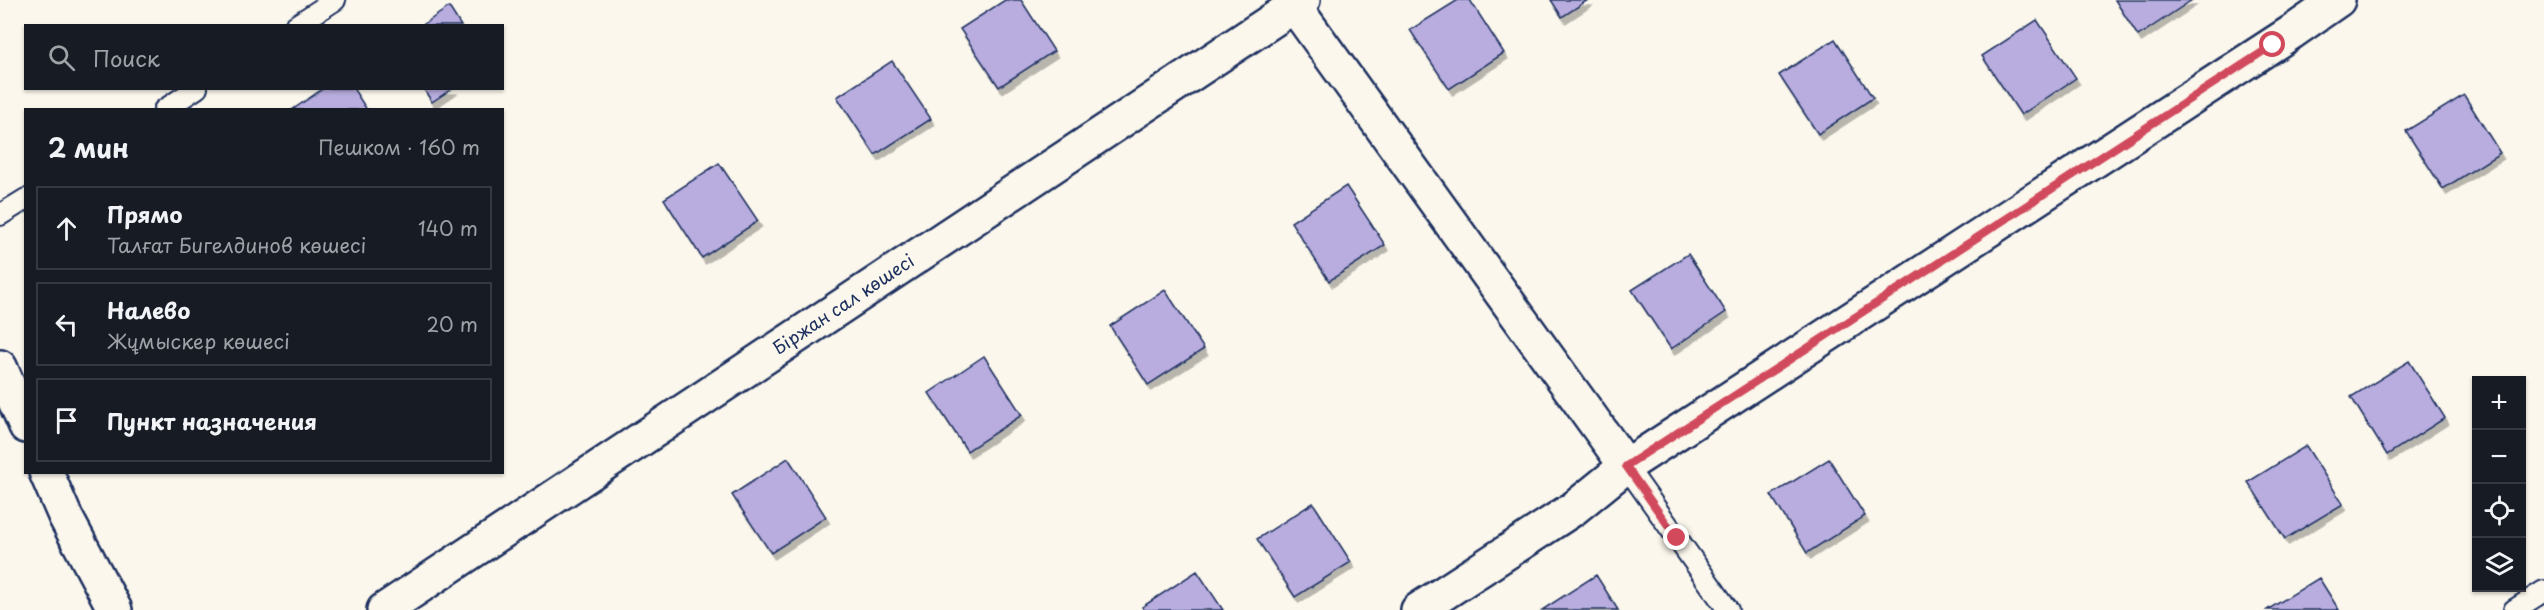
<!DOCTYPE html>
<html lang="ru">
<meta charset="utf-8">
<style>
body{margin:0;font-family:"Playpen Sans",sans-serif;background:#242831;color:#f1f3f6}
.controls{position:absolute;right:18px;bottom:18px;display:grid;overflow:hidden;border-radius:0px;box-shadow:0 2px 4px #0004}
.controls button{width:54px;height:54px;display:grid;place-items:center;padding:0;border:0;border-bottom:2px solid #363941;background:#171b24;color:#f1f3f6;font:30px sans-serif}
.stop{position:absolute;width:18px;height:18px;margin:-14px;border:4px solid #d1495b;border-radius:50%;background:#fff}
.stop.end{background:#d1495b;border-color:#fff;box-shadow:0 2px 6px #0008}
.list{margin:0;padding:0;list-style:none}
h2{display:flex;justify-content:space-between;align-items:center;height:78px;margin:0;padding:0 24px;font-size:26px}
h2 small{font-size:20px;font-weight:400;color:#9ea1a6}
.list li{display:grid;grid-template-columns:39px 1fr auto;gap:18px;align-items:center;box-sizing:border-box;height:84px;margin:0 12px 12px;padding:0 12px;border:2px solid #363941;border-radius:0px}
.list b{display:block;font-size:22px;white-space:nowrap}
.list p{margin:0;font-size:20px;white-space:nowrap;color:#9ea1a6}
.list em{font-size:20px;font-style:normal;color:#9ea1a6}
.icon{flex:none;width:33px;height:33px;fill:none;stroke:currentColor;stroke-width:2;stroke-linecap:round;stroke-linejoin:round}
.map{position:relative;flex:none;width:2544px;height:610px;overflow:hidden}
.search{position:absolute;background:#171b24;box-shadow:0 2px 4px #0004;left:24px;top:24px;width:480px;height:66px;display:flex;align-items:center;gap:15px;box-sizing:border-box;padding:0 21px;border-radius:0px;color:#9ea1a6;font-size:22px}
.panel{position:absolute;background:#171b24;box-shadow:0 2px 4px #0004;left:24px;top:108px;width:480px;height:366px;border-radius:0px}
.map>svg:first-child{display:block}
.building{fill:#b8adde;stroke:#1b2f5e;stroke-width:1.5;filter:url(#shadow)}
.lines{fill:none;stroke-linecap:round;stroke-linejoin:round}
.service-casing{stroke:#1b2f5e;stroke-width:24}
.minor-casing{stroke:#1b2f5e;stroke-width:38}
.service{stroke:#fbf7ec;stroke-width:20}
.minor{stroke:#fbf7ec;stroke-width:33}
.route{stroke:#d1495b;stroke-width:8}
.labels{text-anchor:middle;stroke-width:5;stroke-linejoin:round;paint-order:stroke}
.street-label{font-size:18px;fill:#1b2f5e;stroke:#fbf7ec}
</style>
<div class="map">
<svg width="2544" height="610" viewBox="0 0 2544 610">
<defs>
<filter id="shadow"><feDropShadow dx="3.5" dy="6" stdDeviation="0" flood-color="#0004"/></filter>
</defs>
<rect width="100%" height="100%" fill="#fbf7ec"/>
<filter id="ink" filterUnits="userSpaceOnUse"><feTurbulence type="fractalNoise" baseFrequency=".0167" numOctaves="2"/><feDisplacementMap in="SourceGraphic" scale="12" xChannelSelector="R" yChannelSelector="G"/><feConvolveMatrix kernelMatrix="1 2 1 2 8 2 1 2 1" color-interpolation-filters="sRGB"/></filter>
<g filter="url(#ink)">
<path class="building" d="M1005 0H1021L1054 51 999 87 960 29Z
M1458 0H1470L1504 53 1449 89 1410 30Z
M1551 0H1588L1562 17Z
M2115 0H2192L2138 36Z
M449 7 461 26H421Z
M2037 20 2076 78 2021 115 1982 56Z
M1835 39 1873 98 1818 134 1779 75Z
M892 61 931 119 875 155 837 97Z
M324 88H353L367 110H292Z
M423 88H453L432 102Z
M2464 95 2500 153 2443 189 2406 131Z
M719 163 758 221 702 258 664 199Z
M1346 186 1385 245 1329 281 1291 222Z
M1688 254 1726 312 1671 349 1632 290Z
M1165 290 1204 349 1148 385 1110 326Z
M984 356 1022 415 967 451 929 393Z
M2409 361 2445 418 2387 455 2351 397Z
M2306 446 2343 504 2285 539 2248 482Z
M788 458 826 517 771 553 732 495Z
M1829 459 1865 516 1807 553 1771 495Z
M1313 503 1351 562 1295 597 1257 539Z
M1197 571 1223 610H1144L1142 607Z
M1596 575 1618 610H1542Z
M2319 578 2339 610H2267Z"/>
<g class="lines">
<g class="service-casing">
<path id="service" d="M295 26 335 0
M164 110 197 88
M0 215 26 199
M1626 466 1728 610
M2514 610 2544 591"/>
</g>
<g class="minor-casing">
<g id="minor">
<path d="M1290 0 1626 466"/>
<path d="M0 367 26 426"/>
<path d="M46 472 65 516 115 610"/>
<path id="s1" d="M384 610 1303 0"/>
<path d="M1418 610 1573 509 1626 466 2292 32 2338 0"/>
</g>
</g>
<use href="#service" class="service"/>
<use href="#minor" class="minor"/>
</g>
</g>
<g class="lines" filter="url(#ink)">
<path class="route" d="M1677 538 1626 466 2273 45"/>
</g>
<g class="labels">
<g class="street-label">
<text dy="6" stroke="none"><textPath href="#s1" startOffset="552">Біржан сал көшесі</textPath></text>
</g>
</g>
</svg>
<div class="controls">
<button>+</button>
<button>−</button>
<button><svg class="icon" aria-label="locate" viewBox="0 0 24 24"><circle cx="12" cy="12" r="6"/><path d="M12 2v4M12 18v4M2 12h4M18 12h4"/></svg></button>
<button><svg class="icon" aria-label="layers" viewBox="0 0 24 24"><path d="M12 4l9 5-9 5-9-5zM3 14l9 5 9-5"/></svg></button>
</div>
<div class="stop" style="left:2273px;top:45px"></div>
<div class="stop end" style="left:1677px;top:538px"></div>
<div class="search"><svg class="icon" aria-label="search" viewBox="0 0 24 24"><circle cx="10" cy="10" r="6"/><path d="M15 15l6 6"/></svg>Поиск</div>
<section class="panel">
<h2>2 мин<small>Пешком · 160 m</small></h2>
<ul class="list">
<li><svg class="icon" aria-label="ahead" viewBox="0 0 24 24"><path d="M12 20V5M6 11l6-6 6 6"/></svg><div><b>Прямо</b><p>Талғат Бигелдинов көшесі</p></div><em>140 m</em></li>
<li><svg class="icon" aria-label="left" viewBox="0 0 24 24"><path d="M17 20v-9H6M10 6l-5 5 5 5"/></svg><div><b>Налево</b><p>Жұмыскер көшесі</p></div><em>20 m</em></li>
<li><svg class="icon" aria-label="arrive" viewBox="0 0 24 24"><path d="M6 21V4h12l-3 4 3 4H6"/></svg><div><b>Пункт назначения</b></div></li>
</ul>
</section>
</div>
